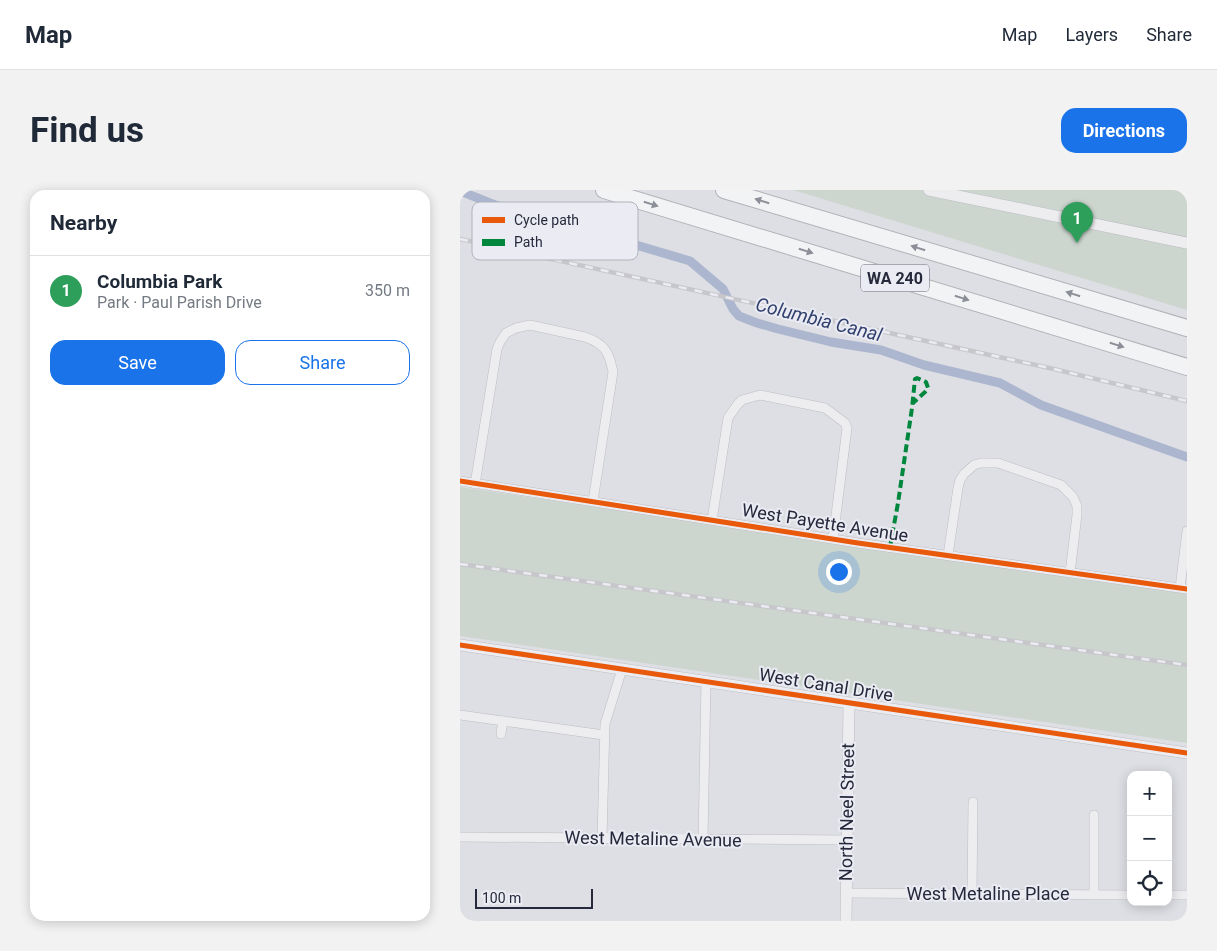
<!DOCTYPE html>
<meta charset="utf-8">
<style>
body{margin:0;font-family:Roboto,sans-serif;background:#f2f2f3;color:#1f2937}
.controls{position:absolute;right:15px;bottom:15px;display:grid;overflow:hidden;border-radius:10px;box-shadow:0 2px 12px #0003}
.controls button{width:45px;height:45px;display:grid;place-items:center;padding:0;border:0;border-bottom:1px solid #e0e1e3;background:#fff;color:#1f2937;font:25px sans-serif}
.scale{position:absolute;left:15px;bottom:12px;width:118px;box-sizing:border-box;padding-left:5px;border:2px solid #26293b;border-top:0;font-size:14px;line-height:18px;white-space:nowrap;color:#26293b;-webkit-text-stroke:4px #ebecf3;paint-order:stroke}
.you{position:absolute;left:378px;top:381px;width:18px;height:18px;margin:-12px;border:4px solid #fff;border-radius:50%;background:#1a73e8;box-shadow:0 0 0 8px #1a73e833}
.badge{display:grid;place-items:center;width:32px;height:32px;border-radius:50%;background:#1a73e8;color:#fff;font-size:16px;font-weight:700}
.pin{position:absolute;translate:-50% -41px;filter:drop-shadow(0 1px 2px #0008)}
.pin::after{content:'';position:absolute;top:26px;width:18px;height:15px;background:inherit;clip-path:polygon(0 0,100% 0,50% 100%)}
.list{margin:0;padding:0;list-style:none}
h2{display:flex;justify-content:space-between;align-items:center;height:65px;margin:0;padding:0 20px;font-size:21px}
h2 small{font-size:16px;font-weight:400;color:#747a83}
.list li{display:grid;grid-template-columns:32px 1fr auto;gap:15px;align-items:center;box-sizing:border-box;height:70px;padding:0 20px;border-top:1px solid #e0e1e3}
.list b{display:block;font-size:19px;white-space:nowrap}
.list p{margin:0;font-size:16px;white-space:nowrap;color:#747a83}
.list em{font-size:16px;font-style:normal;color:#747a83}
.actions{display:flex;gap:10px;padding:15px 20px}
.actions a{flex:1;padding:11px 0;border:1px solid #1a73e8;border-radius:15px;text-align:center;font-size:18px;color:#1a73e8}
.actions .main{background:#1a73e8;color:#fff}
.icon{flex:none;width:28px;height:28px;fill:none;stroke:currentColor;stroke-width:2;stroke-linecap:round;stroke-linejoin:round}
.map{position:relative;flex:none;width:727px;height:731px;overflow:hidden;border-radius:15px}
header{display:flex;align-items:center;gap:30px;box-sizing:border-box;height:70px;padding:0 25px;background:#fff;border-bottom:1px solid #e0e1e3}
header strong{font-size:24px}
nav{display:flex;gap:28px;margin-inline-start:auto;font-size:18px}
.intro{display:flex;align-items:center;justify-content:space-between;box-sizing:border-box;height:120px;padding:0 30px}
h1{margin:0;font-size:35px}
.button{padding:12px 22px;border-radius:15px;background:#1a73e8;color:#fff;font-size:18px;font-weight:700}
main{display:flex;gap:30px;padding:0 30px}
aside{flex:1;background:#fff;border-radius:15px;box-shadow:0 2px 12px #0003}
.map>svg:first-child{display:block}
.green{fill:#ccd6cf}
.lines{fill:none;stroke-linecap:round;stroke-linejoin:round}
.canal{stroke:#acb6ce;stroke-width:9}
.minor-casing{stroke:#bcbdc2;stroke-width:10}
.tertiary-casing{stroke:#bcbdc2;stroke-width:12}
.motorway-casing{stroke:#b0b2b8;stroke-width:18}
.minor{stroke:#ededf0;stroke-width:9}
.tertiary{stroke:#ededf0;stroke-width:11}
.motorway{stroke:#f2f3f4;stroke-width:16}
.rail-casing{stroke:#c7c7cb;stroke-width:4.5}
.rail{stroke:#ebecf3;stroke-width:2.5;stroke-dasharray:8;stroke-linecap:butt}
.quiet{stroke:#00873e;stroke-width:4;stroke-dasharray:8 4;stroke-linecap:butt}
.cycleway-casing{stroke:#ebecf3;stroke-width:8}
.cycleway{stroke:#e8590c;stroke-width:5}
.oneway{fill:#8c8e98}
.labels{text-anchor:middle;stroke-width:4;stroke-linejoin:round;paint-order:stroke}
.shield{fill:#ebecf3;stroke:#616472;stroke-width:1}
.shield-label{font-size:16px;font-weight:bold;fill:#26293b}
.street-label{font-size:18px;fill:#26293b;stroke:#ebecf3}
.water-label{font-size:19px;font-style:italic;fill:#31406e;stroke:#ebecf3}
.key{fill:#ebecf3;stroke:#b0b2bc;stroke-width:1}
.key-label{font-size:14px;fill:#26293b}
</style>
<header>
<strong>Map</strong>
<nav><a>Map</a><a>Layers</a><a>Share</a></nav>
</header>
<div class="intro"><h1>Find us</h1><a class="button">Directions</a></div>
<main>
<aside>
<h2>Nearby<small></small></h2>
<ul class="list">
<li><span class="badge" style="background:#2e9e5b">1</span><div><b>Columbia Park</b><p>Park · Paul Parish Drive</p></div><em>350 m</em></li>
</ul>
<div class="actions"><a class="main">Save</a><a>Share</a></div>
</aside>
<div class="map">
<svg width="727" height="731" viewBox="0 0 727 731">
<rect width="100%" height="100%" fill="#dedfe4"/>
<path class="green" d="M333 0H727V120L681 106Z
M0 297 727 404V553L0 446Z"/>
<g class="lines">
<path class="canal" d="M0 1 30 13 76 29 125 43 140 45 166 52 230 71 263 99 273 119 279 126 297 133 318 139 371 152 421 160 464 175 540 193 581 215 727 267"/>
<g class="minor-casing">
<path id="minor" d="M0 291 398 353 727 399
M15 294 37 159 40 152 46 143 56 138 70 135 125 147C145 154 149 162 153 182L133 311
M252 330 268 228 277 215 282 210 300 205 365 218 385 233 387 238 373 349
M488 365 498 298 500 290 504 284 514 275 521 273H538L601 295 613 307 617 316V325L610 383
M720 398 727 341
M0 525 144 545
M41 544 43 531
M0 647 386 650
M142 649 145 534 162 479
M243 650 246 491
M386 703 671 705
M512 703 513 612
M634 704V625
M708 705H727"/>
</g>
<g class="tertiary-casing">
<path id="tertiary" d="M469 0 727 53
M0 455 727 563
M386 731 389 513"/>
</g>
<g class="motorway-casing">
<path id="motorway" d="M144 0 727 177
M264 0 727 138"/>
</g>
<use href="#minor" class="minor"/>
<use href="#tertiary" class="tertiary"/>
<use href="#motorway" class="motorway"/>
<g class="rail-casing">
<path id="rail" d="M0 49 594 179 727 211
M0 374 727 475"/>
</g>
<use href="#rail" class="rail"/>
<path class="quiet" d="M430 357 438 313 452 218 455 189 457 188 466 192 468 198 465 202 453 213"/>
<g class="cycleway-casing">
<path id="cycleway" d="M0 291 398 353 727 399
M0 455 727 563"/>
</g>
<use href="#cycleway" class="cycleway"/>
</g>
<defs><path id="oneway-solid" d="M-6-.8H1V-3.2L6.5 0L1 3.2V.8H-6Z" transform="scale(1.25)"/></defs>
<g class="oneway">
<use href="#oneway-solid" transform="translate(302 11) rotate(-163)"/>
<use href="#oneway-solid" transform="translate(191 14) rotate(17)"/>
<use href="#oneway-solid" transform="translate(458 58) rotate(-163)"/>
<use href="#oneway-solid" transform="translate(346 61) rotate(17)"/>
<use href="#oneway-solid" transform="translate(613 104) rotate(-163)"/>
<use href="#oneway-solid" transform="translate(502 108) rotate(17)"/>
<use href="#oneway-solid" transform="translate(657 155) rotate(17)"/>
</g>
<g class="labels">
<rect class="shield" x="401" y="74.5" width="68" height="27" rx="4"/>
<g class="shield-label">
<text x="435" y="94">WA 240</text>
</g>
<g class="street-label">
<text transform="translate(365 333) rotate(9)" y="6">West Payette Avenue</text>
<text transform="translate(366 495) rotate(9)" y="6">West Canal Drive</text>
<text transform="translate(387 622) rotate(-89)" y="6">North Neel Street</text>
<text transform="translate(193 649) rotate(1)" y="6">West Metaline Avenue</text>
<text x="528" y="710">West Metaline Place</text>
</g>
<g class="water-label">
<text transform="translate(359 129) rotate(14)" y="7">Columbia Canal</text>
</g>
</g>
<rect x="12" y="12" width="166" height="58" rx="8" class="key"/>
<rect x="22" y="27" width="23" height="6" fill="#e8590c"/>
<rect x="22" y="49" width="23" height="7" fill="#00873e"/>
<g class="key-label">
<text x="54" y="35">Cycle path</text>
<text x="54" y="57">Path</text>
</g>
</svg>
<div class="controls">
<button>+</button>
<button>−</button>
<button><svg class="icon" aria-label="locate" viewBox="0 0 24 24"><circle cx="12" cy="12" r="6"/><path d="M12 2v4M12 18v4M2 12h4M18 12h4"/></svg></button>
</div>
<div class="scale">100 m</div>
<div class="you"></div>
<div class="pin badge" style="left:617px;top:53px;background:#2e9e5b">1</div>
</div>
</main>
